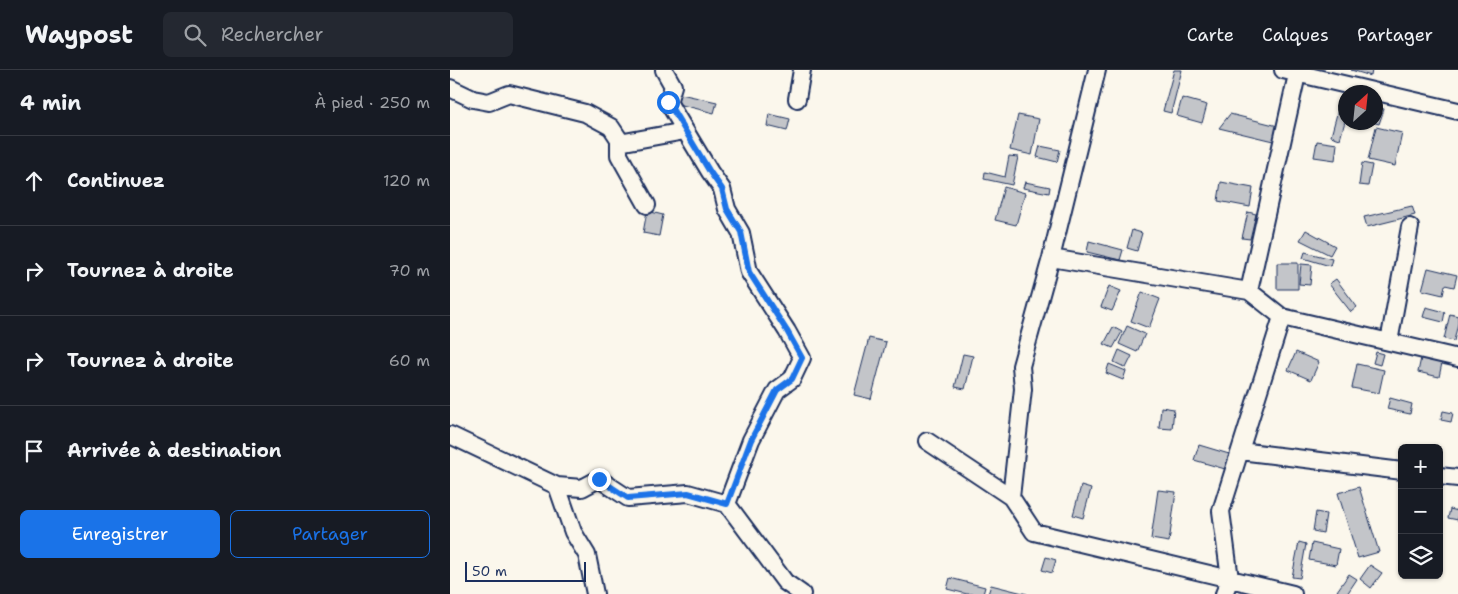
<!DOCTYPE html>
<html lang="fr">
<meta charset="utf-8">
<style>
body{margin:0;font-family:"Shantell Sans",sans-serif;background:#242831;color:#f1f3f6}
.controls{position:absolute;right:15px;bottom:15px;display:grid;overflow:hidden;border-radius:8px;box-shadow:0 1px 4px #0004}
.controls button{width:45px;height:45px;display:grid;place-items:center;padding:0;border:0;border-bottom:1px solid #363941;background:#171b24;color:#f1f3f6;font:25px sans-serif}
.compass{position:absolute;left:888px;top:15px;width:45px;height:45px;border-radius:50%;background:#171b24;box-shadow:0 1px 4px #0004;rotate:27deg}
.scale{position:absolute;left:15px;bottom:12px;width:121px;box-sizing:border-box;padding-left:5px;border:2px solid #1b2f5e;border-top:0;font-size:14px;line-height:18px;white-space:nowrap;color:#1b2f5e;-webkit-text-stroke:4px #fbf7ec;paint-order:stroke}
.stop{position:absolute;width:15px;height:15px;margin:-11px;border:4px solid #1a73e8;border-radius:50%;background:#fff}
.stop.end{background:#1a73e8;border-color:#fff;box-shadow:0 1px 5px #0008}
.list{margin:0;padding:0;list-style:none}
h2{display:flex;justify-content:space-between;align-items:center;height:65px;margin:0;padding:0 20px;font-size:21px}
h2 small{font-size:16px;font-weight:400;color:#9ea1a6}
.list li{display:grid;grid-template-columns:32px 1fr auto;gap:15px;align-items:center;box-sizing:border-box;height:90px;padding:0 20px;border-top:1px solid #363941}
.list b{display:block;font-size:19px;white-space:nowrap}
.list em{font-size:16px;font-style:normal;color:#9ea1a6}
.actions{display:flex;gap:10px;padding:15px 20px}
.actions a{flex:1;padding:11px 0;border:1px solid #1a73e8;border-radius:8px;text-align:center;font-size:18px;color:#1a73e8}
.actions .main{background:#1a73e8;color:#fff}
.icon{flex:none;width:28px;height:28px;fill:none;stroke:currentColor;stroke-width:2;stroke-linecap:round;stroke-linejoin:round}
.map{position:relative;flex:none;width:1008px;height:524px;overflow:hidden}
header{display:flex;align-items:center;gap:30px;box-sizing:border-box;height:70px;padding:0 25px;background:#171b24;border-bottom:1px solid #363941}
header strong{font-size:24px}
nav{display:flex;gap:28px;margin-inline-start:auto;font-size:18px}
.search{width:350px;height:45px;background:#242831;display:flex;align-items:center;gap:12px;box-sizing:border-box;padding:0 18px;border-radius:8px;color:#9ea1a6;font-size:19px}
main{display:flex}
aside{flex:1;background:#171b24}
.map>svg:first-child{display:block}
.building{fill:#c3c5c9;stroke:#1b2f5e}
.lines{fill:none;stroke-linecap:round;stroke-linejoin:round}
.street-casing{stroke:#1b2f5e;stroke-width:20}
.street{stroke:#fbf7ec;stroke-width:16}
.route{stroke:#1a73e8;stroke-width:6}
</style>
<header>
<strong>Waypost</strong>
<div class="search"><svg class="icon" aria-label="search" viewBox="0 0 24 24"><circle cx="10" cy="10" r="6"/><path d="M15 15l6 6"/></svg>Rechercher</div>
<nav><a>Carte</a><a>Calques</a><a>Partager</a></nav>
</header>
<main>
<aside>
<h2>4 min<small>À pied · 250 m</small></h2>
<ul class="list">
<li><svg class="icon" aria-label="ahead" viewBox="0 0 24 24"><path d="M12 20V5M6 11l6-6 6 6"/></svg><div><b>Continuez</b></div><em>120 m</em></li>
<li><svg class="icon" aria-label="right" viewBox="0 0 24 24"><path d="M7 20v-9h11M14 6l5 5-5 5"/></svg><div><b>Tournez à droite</b></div><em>70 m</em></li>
<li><svg class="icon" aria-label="right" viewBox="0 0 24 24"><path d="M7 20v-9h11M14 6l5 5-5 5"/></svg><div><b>Tournez à droite</b></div><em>60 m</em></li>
<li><svg class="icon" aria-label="arrive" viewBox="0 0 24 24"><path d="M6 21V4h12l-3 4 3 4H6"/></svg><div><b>Arrivée à destination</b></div></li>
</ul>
<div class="actions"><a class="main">Enregistrer</a><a>Partager</a></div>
</aside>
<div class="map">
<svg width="1008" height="524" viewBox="0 0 1008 524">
<rect width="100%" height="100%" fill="#fbf7ec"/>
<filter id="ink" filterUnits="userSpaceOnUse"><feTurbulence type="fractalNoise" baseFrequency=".02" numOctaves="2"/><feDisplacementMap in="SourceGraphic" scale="10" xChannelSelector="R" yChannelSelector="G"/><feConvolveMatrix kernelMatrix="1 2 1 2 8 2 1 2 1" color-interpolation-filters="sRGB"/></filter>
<g filter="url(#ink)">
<path class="building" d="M724 0H732L721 43 713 41Z
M901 0H922L921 6Z
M226 23 267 32 264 43 224 33Z
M732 28 757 35 752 53 727 46Z
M926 37 934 39 929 54 922 52H926Z
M888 40 896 42V48L890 69 881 66Z
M319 44 340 49 337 61 317 56Z
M780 44 828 56 823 71 769 58Z
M568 45 589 49 582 85 560 80Z
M926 57 952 63 945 96 918 90Z
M867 71 887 74 885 90 864 87Z
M590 76 610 80 607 92 587 87Z
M559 86 568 87 562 115 534 109 535 102 555 107Z
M912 93 922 95 918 116 909 115Z
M575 112 600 117 599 123 573 118Z
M771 112 803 118 800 137 768 131Z
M554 117 575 123 566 155 545 150Z
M962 136 965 145 917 157 914 147Z
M197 141 213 145 209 166 193 163Z
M798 142 806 144 800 169 792 168Z
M682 160 692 163 687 181 677 178Z
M856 160 885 176 880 185 850 170Z
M639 171 673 180 670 190 637 182Z
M855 182 882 189 880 196 853 188Z
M827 193H848V219H827Z
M851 194 862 195 860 215 849 214Z
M978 198 1007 205 1004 217 995 215 993 225 972 220Z
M886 209 907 237 901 242 879 214Z
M659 216 671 221 662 241 651 237Z
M692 222 710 229 699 258 681 251Z
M976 237 995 242 993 252 973 247Z
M1000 244 1008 246V253L1004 271 994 269Z
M677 256 695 264 687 282 669 274Z
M663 257 672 262 663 278 654 274Z
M419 268 436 272 421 329 404 325Z
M669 280 682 286 676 298 664 292Z
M846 282 869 292 861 310 838 300Z
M926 282 933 284 930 295 923 293Z
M513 284 523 286 515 319 505 317Z
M971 288 992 293 989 307 968 302Z
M659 294 676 301 673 310 656 303Z
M907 294 934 300 929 323 902 318Z
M940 328 962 334 960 344 937 339Z
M711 337 724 339 722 359 709 358Z
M993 341 1003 343 1001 352 991 350Z
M749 375 779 384 775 399 744 390Z
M631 416 641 419 633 448 623 445Z
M909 417 929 482 908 488 888 423Z
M708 420 726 422 719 472 701 469Z
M1000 439 1008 441V450L998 448Z
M866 442 876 444 873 463 863 461Z
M849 472 856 474 850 508 842 507Z
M862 473 889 479 886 495 859 490Z
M596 487 606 490 602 503 592 500Z
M920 495 932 503 921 518 910 509Z
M899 504 907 509 897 524H892L887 521Z
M500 508 535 517 533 524H517L497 519Z
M541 515 577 524H538Z"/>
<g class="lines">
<g class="street-casing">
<path id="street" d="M214 0 223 16 218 32 260 102 272 119 277 139 291 163 299 202 337 261 352 288 342 309 327 320 301 370 277 434
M833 0 1008 41
M848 0 799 221 832 247 1008 288
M0 18 23 29 39 32 59 24 135 43 161 57 169 69V85L197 135
M347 29 352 0
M169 73 235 61
M601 188 799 221
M939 272 960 157
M0 365 107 416 132 418 149 409 178 428 238 423 277 434 335 512 352 524
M477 371 561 427 584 462 843 524
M790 381 952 401
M989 406 1008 408
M107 416 123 462 137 485 145 524
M561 427 573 319 571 296 601 188 647 0
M774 524 780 509 771 441 832 247"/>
</g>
<use href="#street" class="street"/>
</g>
</g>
<g class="lines" filter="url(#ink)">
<path class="route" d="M149 409 178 428 238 423 277 434 301 370 327 320 342 309 352 288 337 261 299 202 291 162 277 139 272 119 260 102 218 32"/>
</g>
</svg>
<div class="controls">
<button>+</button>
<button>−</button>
<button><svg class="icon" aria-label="layers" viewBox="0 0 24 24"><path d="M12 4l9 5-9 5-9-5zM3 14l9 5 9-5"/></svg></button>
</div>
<svg class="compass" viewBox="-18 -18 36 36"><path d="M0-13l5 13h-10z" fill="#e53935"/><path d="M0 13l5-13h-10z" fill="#9ea1a6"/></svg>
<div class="scale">50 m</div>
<div class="stop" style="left:218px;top:32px"></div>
<div class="stop end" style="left:149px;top:409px"></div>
</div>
</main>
